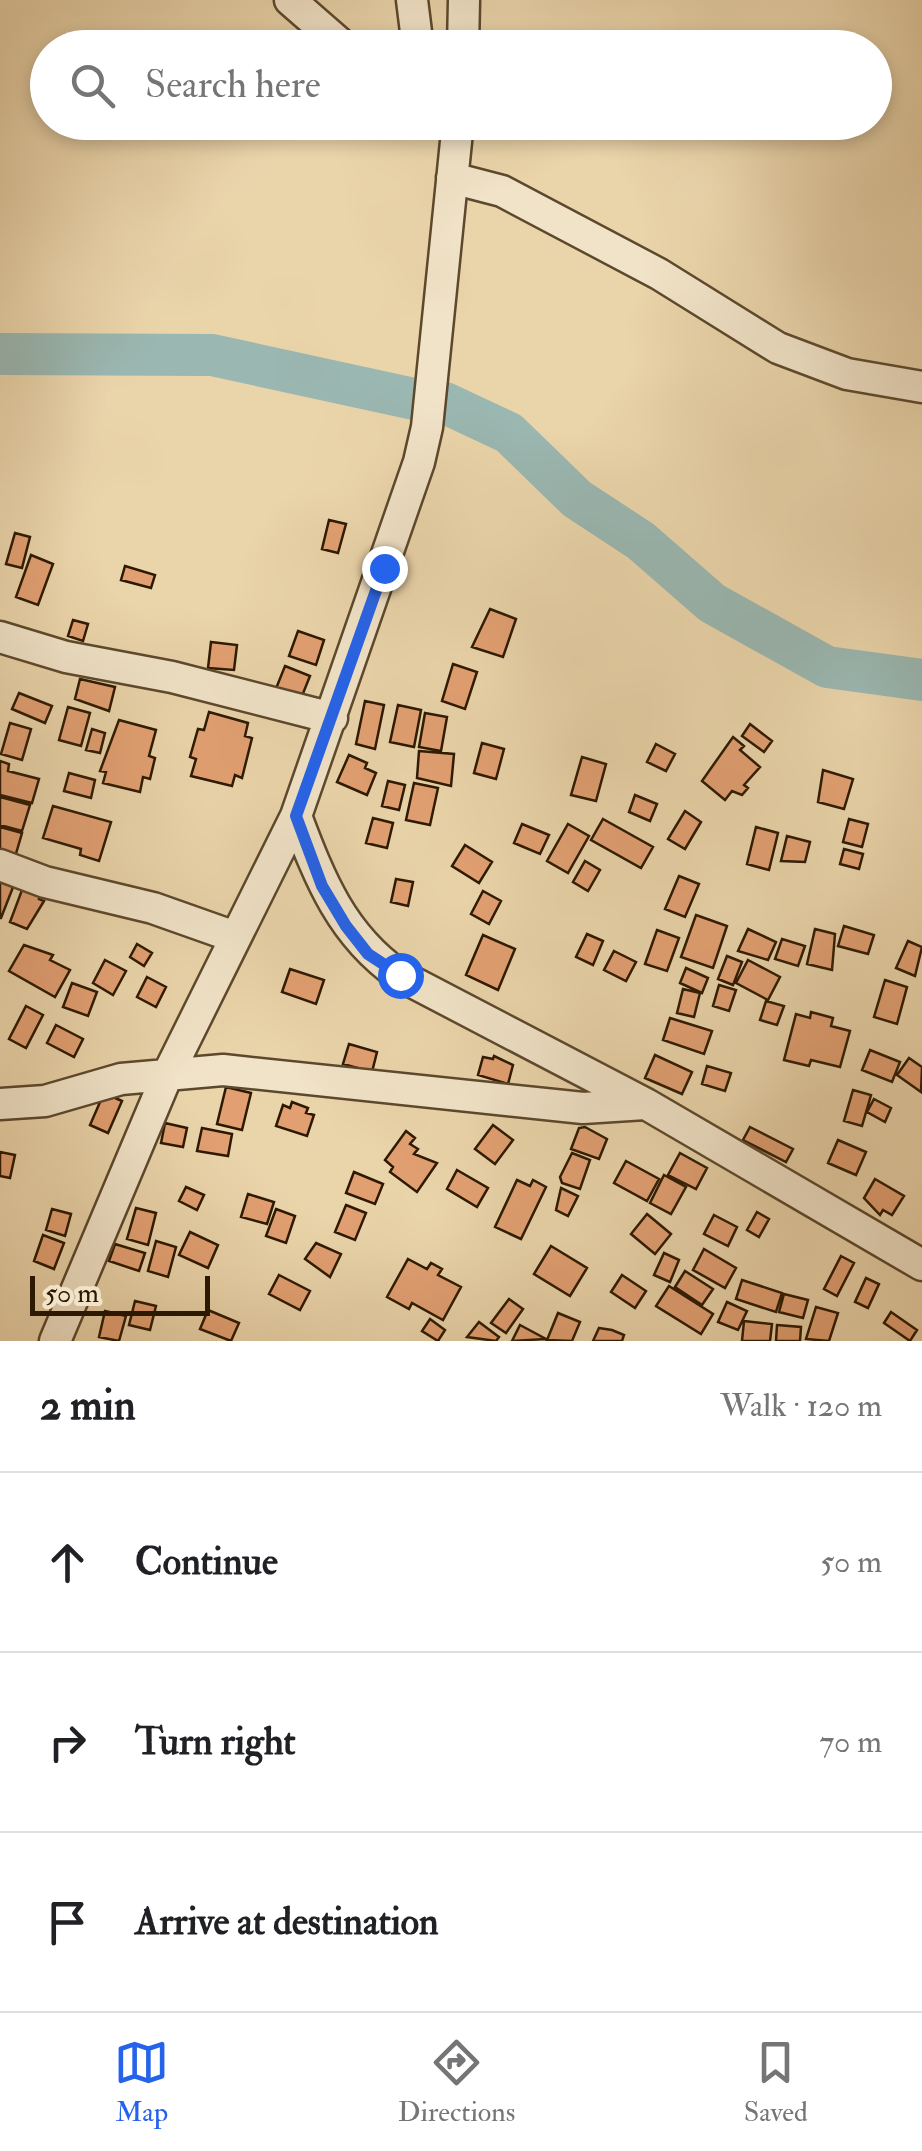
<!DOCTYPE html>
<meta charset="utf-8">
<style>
body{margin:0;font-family:"IM FELL Double Pica",serif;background:#f2f2f2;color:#202124}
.scale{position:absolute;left:30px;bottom:25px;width:180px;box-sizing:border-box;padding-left:10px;border:5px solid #2d1902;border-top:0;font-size:28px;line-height:35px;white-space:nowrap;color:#2d1902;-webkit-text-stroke:8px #f1e3c8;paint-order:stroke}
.stop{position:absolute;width:30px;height:30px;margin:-22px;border:8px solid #2563eb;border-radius:50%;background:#fff}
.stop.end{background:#2563eb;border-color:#fff;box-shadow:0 2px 10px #0008}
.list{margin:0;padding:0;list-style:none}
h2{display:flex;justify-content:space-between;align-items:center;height:130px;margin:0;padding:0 40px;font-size:42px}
h2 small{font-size:32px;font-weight:400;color:#757577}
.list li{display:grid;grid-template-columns:65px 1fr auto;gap:30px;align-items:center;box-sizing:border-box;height:180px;padding:0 40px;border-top:2px solid #e0e0e0}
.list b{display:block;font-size:38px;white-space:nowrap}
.list em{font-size:32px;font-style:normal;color:#757577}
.icon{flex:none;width:55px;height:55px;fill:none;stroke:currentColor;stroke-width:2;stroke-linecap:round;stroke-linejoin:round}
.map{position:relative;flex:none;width:922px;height:1341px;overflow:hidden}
.search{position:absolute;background:#fff;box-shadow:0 5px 15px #0003;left:30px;right:30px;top:30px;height:110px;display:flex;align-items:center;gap:25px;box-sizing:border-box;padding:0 35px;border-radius:55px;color:#757577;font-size:38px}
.sheet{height:670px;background:#fff}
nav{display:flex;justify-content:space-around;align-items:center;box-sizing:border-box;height:140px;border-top:2px solid #e0e0e0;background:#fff;font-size:28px;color:#757577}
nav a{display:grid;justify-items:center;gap:5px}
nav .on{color:#2563eb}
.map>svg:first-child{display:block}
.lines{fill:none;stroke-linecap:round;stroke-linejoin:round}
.river{stroke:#9ab7b1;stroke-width:42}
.building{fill:#e2a072;stroke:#2d1902;stroke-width:2.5}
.minor-casing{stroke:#5c482c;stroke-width:35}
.minor{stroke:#f1e3c8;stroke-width:30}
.route{stroke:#2563eb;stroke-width:12}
</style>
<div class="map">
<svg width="922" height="1341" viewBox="0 0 922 1341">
<rect width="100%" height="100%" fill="#ead4aa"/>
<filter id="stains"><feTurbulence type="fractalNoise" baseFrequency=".002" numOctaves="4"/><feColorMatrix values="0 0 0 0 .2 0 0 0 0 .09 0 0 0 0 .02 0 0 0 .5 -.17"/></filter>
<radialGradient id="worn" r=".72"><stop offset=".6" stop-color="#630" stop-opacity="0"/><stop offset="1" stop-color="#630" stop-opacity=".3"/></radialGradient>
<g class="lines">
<path class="river" d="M0 354 212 355 414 399
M445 403 509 433 577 499 641 541 712 603 827 667 922 680"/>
</g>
<path class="building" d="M329 520 346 524 338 553 322 549Z
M15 533 30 537 22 568 6 564Z
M31 555 53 564 38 605 16 597Z
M125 566 155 575 151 588 121 580Z
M490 609 516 619 503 657 472 647Z
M73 620 88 624 83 641 68 636Z
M298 631 324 640 316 665 289 656Z
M211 642 237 645 234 670 208 668Z
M453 664 477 672 465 709 442 701Z
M285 666 310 676 300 701 275 691Z
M80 679 115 687 109 711 75 699Z
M19 693 52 706 45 723 12 709Z
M365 701 384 705 375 749 356 744Z
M398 705 421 710 414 747 390 742Z
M68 707 90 713 81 746 59 740Z
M209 712 248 723 245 736 252 738 242 778 235 775 232 786 191 776 196 759 190 757 198 729 204 730Z
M425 713 447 717 441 751 419 747Z
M119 720 156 730 149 756 155 758 150 779 143 777 140 792 103 783 106 772 100 771Z
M10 723 31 729 22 760 1 754Z
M750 724 772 741 764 752 742 736Z
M92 729 105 733 100 753 86 750Z
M733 737 744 746 740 750 760 767 744 785 748 788 742 795 732 791 725 800 702 781Z
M482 743 504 749 496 779 474 773Z
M656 744 675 754 666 771 647 762Z
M419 751 454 754 451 786 417 778Z
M349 755 367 763 365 768 376 773 367 795 337 782Z
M582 757 606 764 596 801 571 795Z
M0 761 9 764 8 771 39 779 32 803 0 795Z
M823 770 853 779 844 809 818 802Z
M69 773 95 780 91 798 64 791Z
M388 781 405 785 399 810 382 806Z
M414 783 438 788 430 825 406 820Z
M635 795 657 804 650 821 629 812Z
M0 797 30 805 22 831 0 825Z
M53 806 111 822 99 861 80 855 81 849 43 838Z
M685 811 701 822 685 849 668 839Z
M373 818 393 823 387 848 366 843Z
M603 819 653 847 641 868 591 840Z
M849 819 868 824 862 847 843 842Z
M522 824 549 835 540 854 514 843Z
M568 824 589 836 568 873 547 861Z
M0 827 22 833 15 857 0 853Z
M756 827 778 833 769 870 747 864Z
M787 836 810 842 805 862 781 861Z
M465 845 492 862 479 883 452 866Z
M844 849 863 854 859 869 840 864Z
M585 861 600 870 588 891 573 882Z
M0 871 17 877 1 918H0Z
M679 876 699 884 685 917 665 909Z
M396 879 413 882 408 906 391 902Z
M25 882 43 889 39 899 44 901 27 929 10 922Z
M483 891 501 901 489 924 471 914Z
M696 915 727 926 713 968 681 957Z
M844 926 874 935 868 954 838 946Z
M748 929 776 942 768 960 738 951Z
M815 929 835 934 832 970 807 964Z
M657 930 679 938 667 971 645 964Z
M587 934 603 941 593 965 576 957Z
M483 935 515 949 498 990 466 975Z
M782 939 805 946 798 966 775 959Z
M908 941 922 947 915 976 896 968Z
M137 944 152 953 144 966 130 957Z
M24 945 53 955 50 960 70 970 55 997 9 971Z
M614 951 636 962 626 981 604 970Z
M727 956 742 962 733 985 718 979Z
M105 960 126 971 113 995 93 983Z
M748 960 780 977 768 1000 736 983Z
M686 968 708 978 702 993 680 983Z
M290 969 324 980 316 1004 282 992Z
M147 977 166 987 156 1007 137 997Z
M885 980 907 987 897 1024 874 1017Z
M72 983 97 992 88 1016 63 1007Z
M719 985 736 990 729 1011 713 1006Z
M683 989 700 993 694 1017 677 1013Z
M766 1001 784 1006 777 1025 760 1020Z
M26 1006 43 1015 26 1048 9 1039Z
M811 1012 833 1018 831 1026 850 1031 840 1067 811 1060 809 1066 784 1060 796 1014 810 1018Z
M670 1018 712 1031 704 1054 663 1040Z
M56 1025 83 1039 74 1057 47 1043Z
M349 1044 377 1052 372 1072 343 1064Z
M870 1050 900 1062 892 1082 862 1070Z
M655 1055 692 1072 682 1094 645 1078Z
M494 1056 513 1065 508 1084 478 1075 483 1057 493 1059Z
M909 1058 922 1067 921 1092 897 1075Z
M707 1066 731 1073 725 1091 702 1084Z
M226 1087 251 1093 242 1130 217 1124Z
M853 1090 871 1095 862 1126 844 1121Z
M104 1093 122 1101 108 1133 90 1125Z
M874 1099 891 1108 885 1122 867 1112Z
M292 1102 308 1108 306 1113 314 1115 307 1136 276 1126 283 1105 290 1108Z
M165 1123 187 1128 183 1147 161 1143Z
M493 1125 513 1140 495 1164 475 1149Z
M585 1127 607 1139 599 1159 571 1149 579 1128Z
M750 1127 793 1149 786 1162 743 1140Z
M202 1128 232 1134 228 1156 197 1151Z
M406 1131 415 1138 410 1144 418 1149 414 1154 437 1163 417 1192 390 1172 393 1167 385 1160Z
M838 1140 866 1152 856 1175 828 1163Z
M0 1152 15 1155 10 1178 0 1176Z
M572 1153 590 1160 580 1189 562 1183 560 1177Z
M680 1153 707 1168 696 1189 668 1175Z
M626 1161 659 1179 647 1201 614 1183Z
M457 1170 488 1188 477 1207 447 1189Z
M354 1172 383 1184 375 1204 346 1193Z
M664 1175 686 1187 671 1214 650 1203Z
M875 1179 904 1196 892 1215 883 1210 880 1215 864 1198Z
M517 1180 530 1186 533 1180 546 1187 521 1239 495 1227Z
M186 1187 204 1195 197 1210 179 1201Z
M561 1188 578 1196 568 1216 556 1210Z
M248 1194 274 1202 267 1224 241 1217Z
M346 1205 366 1213 355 1240 335 1232Z
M136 1208 156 1213 148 1245 127 1239Z
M52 1209 71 1214 65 1236 46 1230Z
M276 1209 295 1216 286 1243 266 1236Z
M757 1212 769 1219 759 1237 747 1230Z
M647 1214 671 1234 655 1254 631 1234Z
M714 1215 737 1227 728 1246 704 1234Z
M190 1232 218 1245 208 1268 179 1255Z
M43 1235 64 1243 54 1269 34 1261Z
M156 1241 176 1247 168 1277 148 1271Z
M316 1243 341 1254 330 1277 305 1259Z
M115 1244 145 1253 139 1271 109 1261Z
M551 1246 587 1268 570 1296 534 1274Z
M704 1249 736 1268 725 1288 693 1270Z
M664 1253 679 1260 670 1282 654 1275Z
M841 1256 854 1263 837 1296 824 1289Z
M408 1259 427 1269 431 1263 442 1269 438 1275 461 1287 443 1320 412 1303 409 1309 387 1297Z
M685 1271 713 1289 702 1305 675 1287Z
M279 1275 310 1291 300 1310 269 1294Z
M622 1275 646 1291 635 1308 611 1292Z
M866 1278 879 1284 868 1308 855 1302Z
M742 1280 782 1293 776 1312 736 1299Z
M669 1286 713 1314 701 1334 656 1306Z
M784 1294 808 1300 803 1318 779 1312Z
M509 1299 523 1309 506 1333 491 1323Z
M135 1301 156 1306 150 1330 129 1325Z
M727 1302 747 1311 738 1330 718 1322Z
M816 1307 838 1313 829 1341 806 1339Z
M208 1310 239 1323 231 1341 200 1329Z
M105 1311 126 1316 119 1341 99 1337Z
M891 1312 917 1330 910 1341 884 1323Z
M558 1313 580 1322 572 1341 547 1340Z
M430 1319 445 1330 438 1341 422 1331Z
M744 1321 772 1324 770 1341H742Z
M479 1322 499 1337 496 1341 467 1337Z
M520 1325 546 1339 512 1341Z
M777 1325 801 1327 800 1341H776Z
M599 1328 612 1330 624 1335 622 1341H593Z"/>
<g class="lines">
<g class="minor-casing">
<path id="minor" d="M290 0 345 48
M412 0 418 48
M463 48 464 0
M452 178 502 191 659 274 778 348 847 374 922 387
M0 637 66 657 172 677 332 718
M296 816C320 880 342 935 399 975L646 1104 922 1265
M0 865 45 882 153 908 235 937
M0 1104 45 1101 121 1079 223 1070 583 1108 645 1104
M55 1341 166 1078 296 816 419 462 427 427 458 122"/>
</g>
<use href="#minor" class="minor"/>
</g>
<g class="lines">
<path class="route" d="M384 568 296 816 322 886 346 926 368 954 400 975"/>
</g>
<rect width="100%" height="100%" filter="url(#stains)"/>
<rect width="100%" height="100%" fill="url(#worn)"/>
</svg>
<div class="scale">50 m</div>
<div class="stop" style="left:400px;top:975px"></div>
<div class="stop end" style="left:384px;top:568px"></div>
<div class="search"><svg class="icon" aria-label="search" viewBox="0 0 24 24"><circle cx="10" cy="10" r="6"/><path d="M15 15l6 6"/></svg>Search here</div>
</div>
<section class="sheet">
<h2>2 min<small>Walk · 120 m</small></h2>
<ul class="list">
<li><svg class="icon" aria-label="ahead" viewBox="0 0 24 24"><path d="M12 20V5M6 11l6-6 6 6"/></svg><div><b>Continue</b></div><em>50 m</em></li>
<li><svg class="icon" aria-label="right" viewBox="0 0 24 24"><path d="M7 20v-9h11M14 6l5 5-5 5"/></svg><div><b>Turn right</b></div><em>70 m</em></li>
<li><svg class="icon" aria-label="arrive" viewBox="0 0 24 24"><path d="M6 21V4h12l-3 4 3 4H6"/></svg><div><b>Arrive at destination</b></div></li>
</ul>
</section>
<nav>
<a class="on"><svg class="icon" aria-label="map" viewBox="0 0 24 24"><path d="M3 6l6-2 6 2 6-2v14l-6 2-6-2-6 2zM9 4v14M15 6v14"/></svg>Map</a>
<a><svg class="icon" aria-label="directions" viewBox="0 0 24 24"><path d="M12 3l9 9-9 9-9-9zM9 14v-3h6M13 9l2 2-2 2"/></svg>Directions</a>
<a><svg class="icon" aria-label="saved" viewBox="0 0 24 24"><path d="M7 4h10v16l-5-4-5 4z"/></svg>Saved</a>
</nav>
